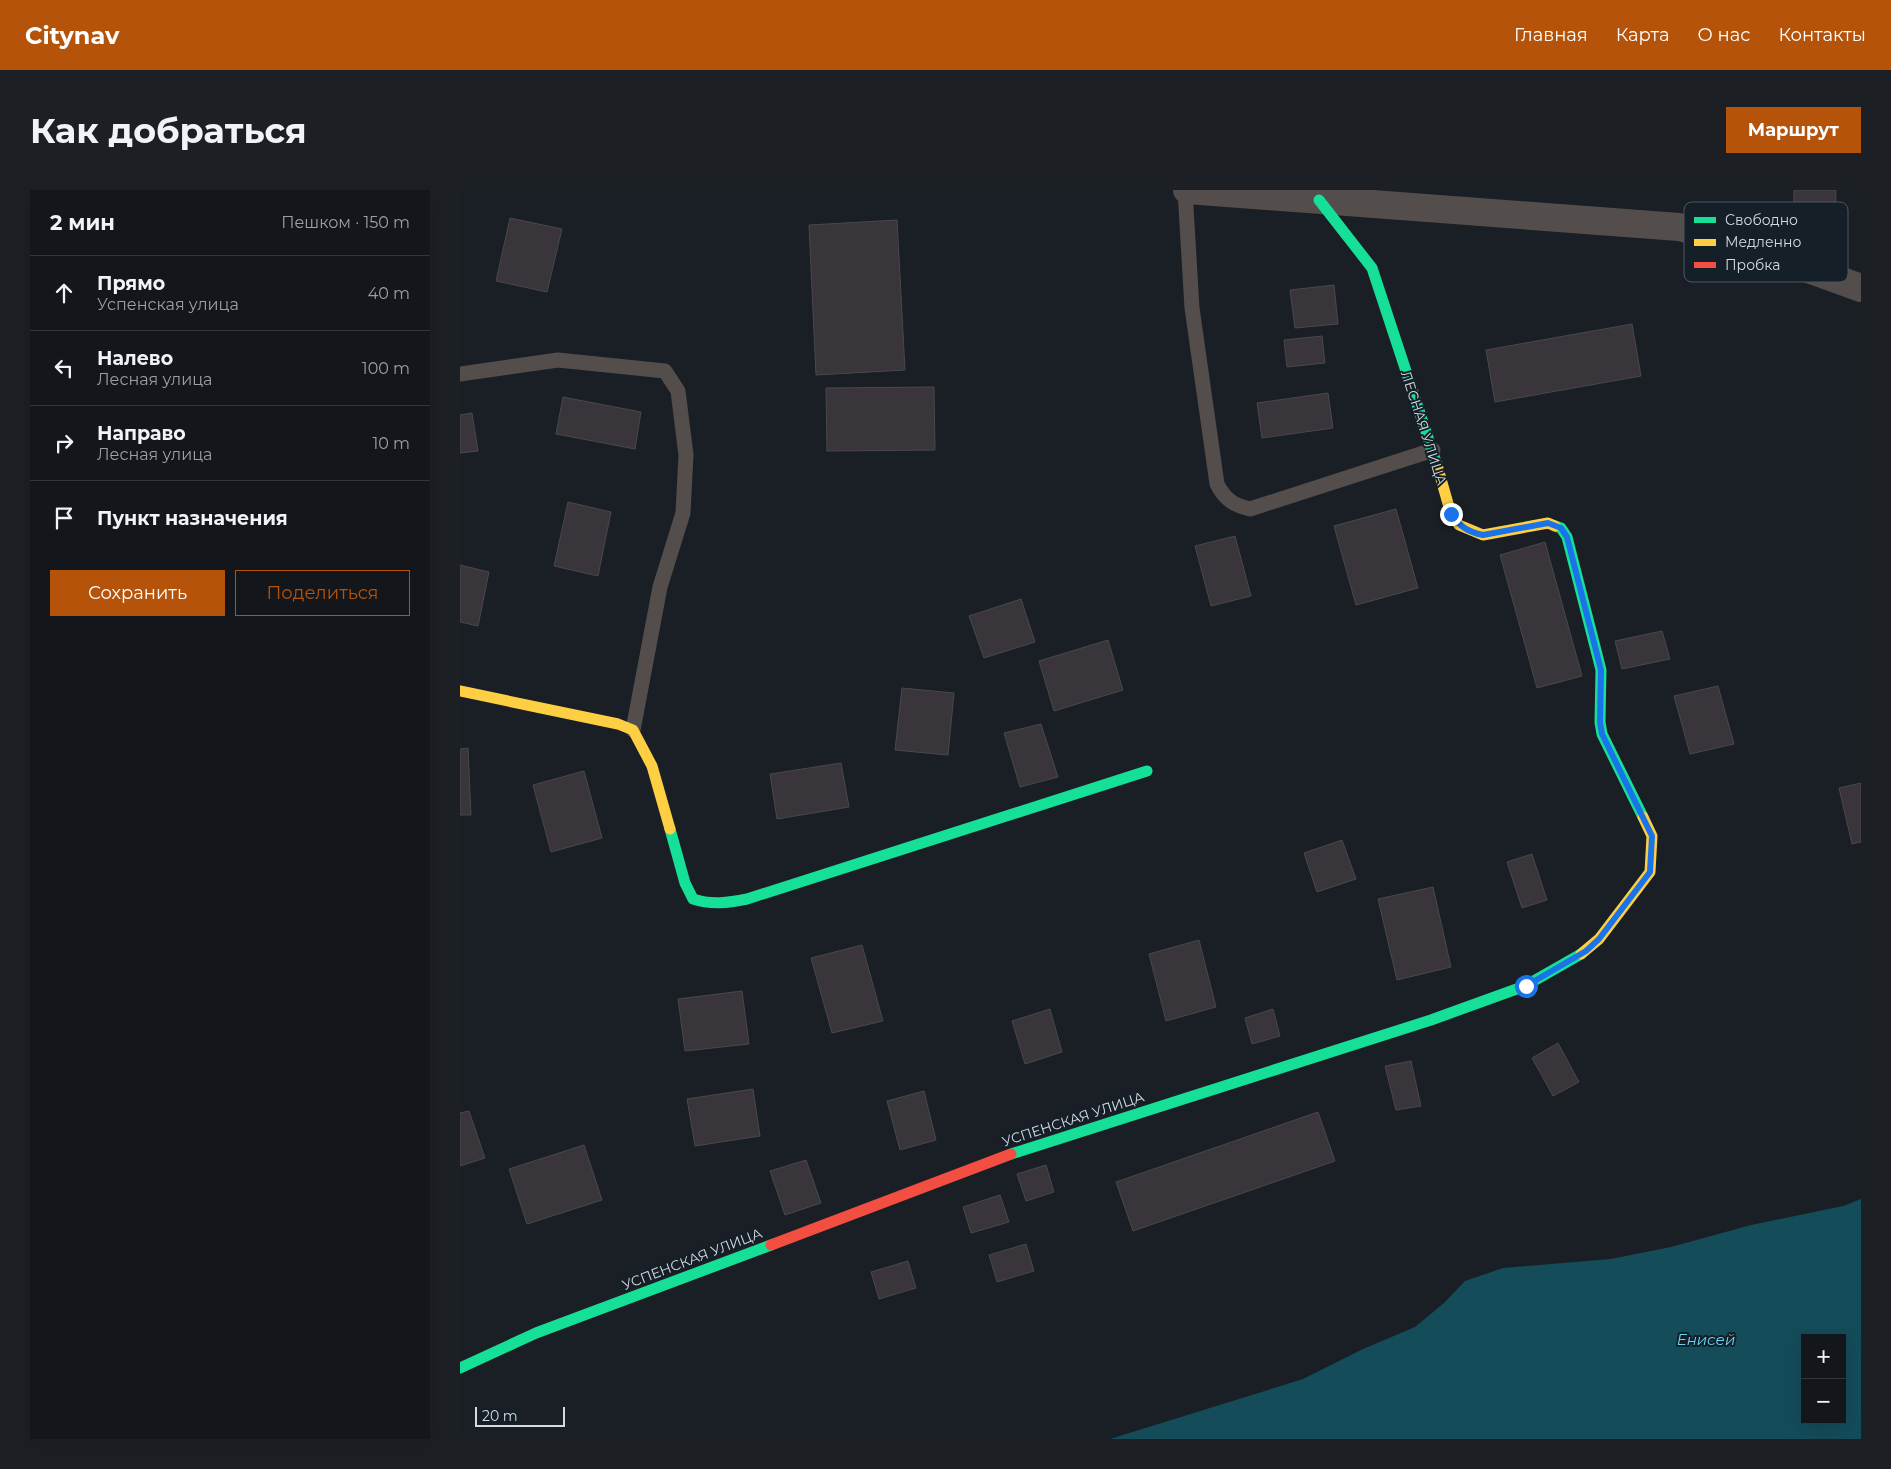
<!DOCTYPE html>
<html lang="ru">
<meta charset="utf-8">
<style>
body{margin:0;font-family:Montserrat,sans-serif;background:#1c2024;color:#f1f3f6}
.controls{position:absolute;right:15px;bottom:15px;display:grid;overflow:hidden;border-radius:0px;box-shadow:0 5px 20px #0002}
.controls button{width:45px;height:45px;display:grid;place-items:center;padding:0;border:0;border-bottom:1px solid #32363a;background:#13171b;color:#f1f3f6;font:25px sans-serif}
.scale{position:absolute;left:15px;bottom:12px;width:90px;box-sizing:border-box;padding-left:5px;border:2px solid #d4dae1;border-top:0;font-size:14px;line-height:18px;white-space:nowrap;color:#d4dae1;-webkit-text-stroke:4px #151f28;paint-order:stroke}
.stop{position:absolute;width:15px;height:15px;margin:-11px;border:4px solid #1a73e8;border-radius:50%;background:#fff}
.stop.end{background:#1a73e8;border-color:#fff;box-shadow:0 1px 5px #0008}
.list{margin:0;padding:0;list-style:none}
h2{display:flex;justify-content:space-between;align-items:center;height:65px;margin:0;padding:0 20px;font-size:21px}
h2 small{font-size:16px;font-weight:400;color:#9d9fa3}
.list li{display:grid;grid-template-columns:32px 1fr auto;gap:15px;align-items:center;box-sizing:border-box;height:75px;padding:0 20px;border-top:1px solid #32363a}
.list b{display:block;font-size:19px;white-space:nowrap}
.list p{margin:0;font-size:16px;white-space:nowrap;color:#9d9fa3}
.list em{font-size:16px;font-style:normal;color:#9d9fa3}
.actions{display:flex;gap:10px;padding:15px 20px}
.actions a{flex:1;padding:11px 0;border:1px solid #b45309;border-radius:0px;text-align:center;font-size:18px;color:#b45309}
.actions .main{background:#b45309;color:#fff}
.icon{flex:none;width:28px;height:28px;fill:none;stroke:currentColor;stroke-width:2;stroke-linecap:round;stroke-linejoin:round}
.map{position:relative;flex:none;width:1401px;height:1249px;overflow:hidden;border-radius:0px}
header{display:flex;align-items:center;gap:30px;box-sizing:border-box;height:70px;padding:0 25px;background:#b45309;color:#fff}
header strong{font-size:24px}
nav{display:flex;gap:28px;margin-inline-start:auto;font-size:18px}
.intro{display:flex;align-items:center;justify-content:space-between;box-sizing:border-box;height:120px;padding:0 30px}
h1{margin:0;font-size:35px}
.button{padding:12px 22px;border-radius:0px;background:#b45309;color:#fff;font-size:18px;font-weight:700}
main{display:flex;gap:30px;padding:0 30px}
aside{flex:1;background:#13171b;border-radius:0px;box-shadow:0 5px 20px #0002}
.map>svg:first-child{display:block}
.water{fill:#144c5a;fill-rule:evenodd}
.building{fill:#3a343b;stroke:#48494d}
.lines{fill:none;stroke-linecap:round;stroke-linejoin:round}
.lane{stroke:#534d4b;stroke-width:15}
.street{stroke:#534d4b;stroke-width:28}
.fast{stroke:#16e098;stroke-width:11}
.slow{stroke:#ffcf43;stroke-width:11}
.jam{stroke:#f24e42;stroke-width:11}
.route{stroke:#1a73e8;stroke-width:6}
.labels{text-anchor:middle;stroke-width:4;stroke-linejoin:round;paint-order:stroke}
.street-label{font-size:14px;fill:#d4dae1;stroke:#151f28}
.water-label{font-size:15px;font-style:italic;fill:#65d6f4;stroke:#151f28}
.key{fill:#151f28;stroke:#4e5760;stroke-width:1}
.key-label{font-size:14px;fill:#d4dae1}
</style>
<header>
<strong>Citynav</strong>
<nav><a>Главная</a><a>Карта</a><a>О нас</a><a>Контакты</a></nav>
</header>
<div class="intro"><h1>Как добраться</h1><a class="button">Маршрут</a></div>
<main>
<aside>
<h2>2 мин<small>Пешком · 150 m</small></h2>
<ul class="list">
<li><svg class="icon" aria-label="ahead" viewBox="0 0 24 24"><path d="M12 20V5M6 11l6-6 6 6"/></svg><div><b>Прямо</b><p>Успенская улица</p></div><em>40 m</em></li>
<li><svg class="icon" aria-label="left" viewBox="0 0 24 24"><path d="M17 20v-9H6M10 6l-5 5 5 5"/></svg><div><b>Налево</b><p>Лесная улица</p></div><em>100 m</em></li>
<li><svg class="icon" aria-label="right" viewBox="0 0 24 24"><path d="M7 20v-9h11M14 6l5 5-5 5"/></svg><div><b>Направо</b><p>Лесная улица</p></div><em>10 m</em></li>
<li><svg class="icon" aria-label="arrive" viewBox="0 0 24 24"><path d="M6 21V4h12l-3 4 3 4H6"/></svg><div><b>Пункт назначения</b></div></li>
</ul>
<div class="actions"><a class="main">Сохранить</a><a>Поделиться</a></div>
</aside>
<div class="map">
<svg width="1401" height="1249" viewBox="0 0 1401 1249">
<rect width="100%" height="100%" fill="#191f24"/>
<path class="water" d="M1401 1009V1249H650L843 1189 903 1159 955 1137 984 1113 1005 1091 1043 1078 1151 1069 1211 1057 1291 1035 1383 1016ZM1345 1148H1382V1230H1345Z"/>
<path class="building" d="M1334 0H1376L1375 36 1333 35Z
M50 28 102 39 87 102 36 91Z
M437 30 445 180 356 185 349 35Z
M874 95 878 134 835 138 830 100Z
M1172 134 1181 186 1035 212 1026 160Z
M862 146 865 173 827 177 824 150Z
M474 197 475 260 367 261 366 198Z
M868 203 873 238 802 248 797 213Z
M103 207 181 222 175 259 96 244Z
M12 223 18 261 0 263V225Z
M108 312 151 322 138 386 94 376Z
M936 319 958 398 896 415 874 336Z
M775 346 791 406 751 416 735 356Z
M1085 352 1122 486 1077 498 1040 365Z
M0 375 29 382 18 436 0 432Z
M561 409 575 452 524 468 509 426Z
M1202 441 1210 469 1162 479 1155 451Z
M648 450 663 500 594 521 579 471Z
M1258 496 1274 554 1230 564 1214 506Z
M442 498 494 503 488 565 435 560Z
M581 534 598 587 560 597 544 543Z
M8 558 11 625H0V559Z
M381 573 389 617 317 629 310 584Z
M124 581 142 648 91 662 73 595Z
M1401 593V652L1392 654 1379 598Z
M882 650 896 689 857 702 844 663Z
M1072 664 1087 710 1062 718 1047 672Z
M973 697 991 777 937 790 918 709Z
M739 750 756 817 706 831 689 764Z
M402 755 423 831 372 843 351 768Z
M282 801 289 854 225 861 218 809Z
M590 819 602 862 565 874 552 831Z
M813 819 820 846 792 854 785 828Z
M1098 853 1119 892 1093 906 1072 868Z
M951 871 961 916 936 920 925 876Z
M293 899 300 946 235 956 227 909Z
M464 901 476 950 440 960 427 911Z
M9 921 25 968 0 976V923Z
M858 922 875 971 673 1041 656 992Z
M124 955 142 1010 67 1034 49 979Z
M346 970 361 1013 325 1025 310 981Z
M586 975 594 1002 566 1011 557 984Z
M540 1005 549 1032 511 1043 503 1017Z
M566 1054 574 1081 537 1092 529 1065Z
M448 1071 456 1098 419 1109 411 1082Z"/>
<g class="lines">
<path class="lane" d="M725 0 732 118 757 294C765 310 774 315 790 319L973 260
M0 184 98 170 205 181 218 201 226 265 223 323 200 397 173 540"/>
<path class="street" d="M727 0 1219 37 1259 47 1401 98"/>
<path class="fast" d="M859 10 912 78 977 275
M1095 336 1101 338 1107 347 1141 480 1140 532 1142 544 1183 627
M210 639 225 693 233 709C251 715 268 713 287 709L687 581
M551 964 971 830 1065 796 1121 764
M0 1178 76 1143 311 1055"/>
<path class="slow" d="M977 275 991 324 999 335 1023 345 1088 333 1095 336
M0 501 158 534 173 540 192 576 210 639
M1121 764 1139 749 1190 682 1192 646 1183 627"/>
<path class="jam" d="M311 1055 551 964"/>
</g>
<g class="lines">
<path class="route" d="M991 324C999 336 1008 342 1023 345L1088 333 1101 338 1107 347 1141 480 1140 532 1142 544 1192 646 1190 682 1139 749 1126 761 1066 796"/>
</g>
<g class="labels">
<g class="street-label">
<text transform="translate(964 238) rotate(72)" y="5">ЛЕСНАЯ УЛИЦА</text>
<text transform="translate(613 929) rotate(-18)" y="5">УСПЕНСКАЯ УЛИЦА</text>
<text transform="translate(232 1069) rotate(-21)" y="5">УСПЕНСКАЯ УЛИЦА</text>
</g>
<g class="water-label">
<text x="1246" y="1155">Енисей</text>
</g>
</g>
<rect x="1224" y="12" width="164" height="80" rx="8" class="key"/>
<rect x="1234" y="27" width="22" height="6" fill="#16e098"/>
<rect x="1234" y="49" width="22" height="7" fill="#ffcf43"/>
<rect x="1234" y="72" width="22" height="6" fill="#f24e42"/>
<g class="key-label">
<text x="1265" y="35">Свободно</text>
<text x="1265" y="57">Медленно</text>
<text x="1265" y="80">Пробка</text>
</g>
</svg>
<div class="controls">
<button>+</button>
<button>−</button>
</div>
<div class="scale">20 m</div>
<div class="stop" style="left:1066px;top:796px"></div>
<div class="stop end" style="left:991px;top:324px"></div>
</div>
</main>
